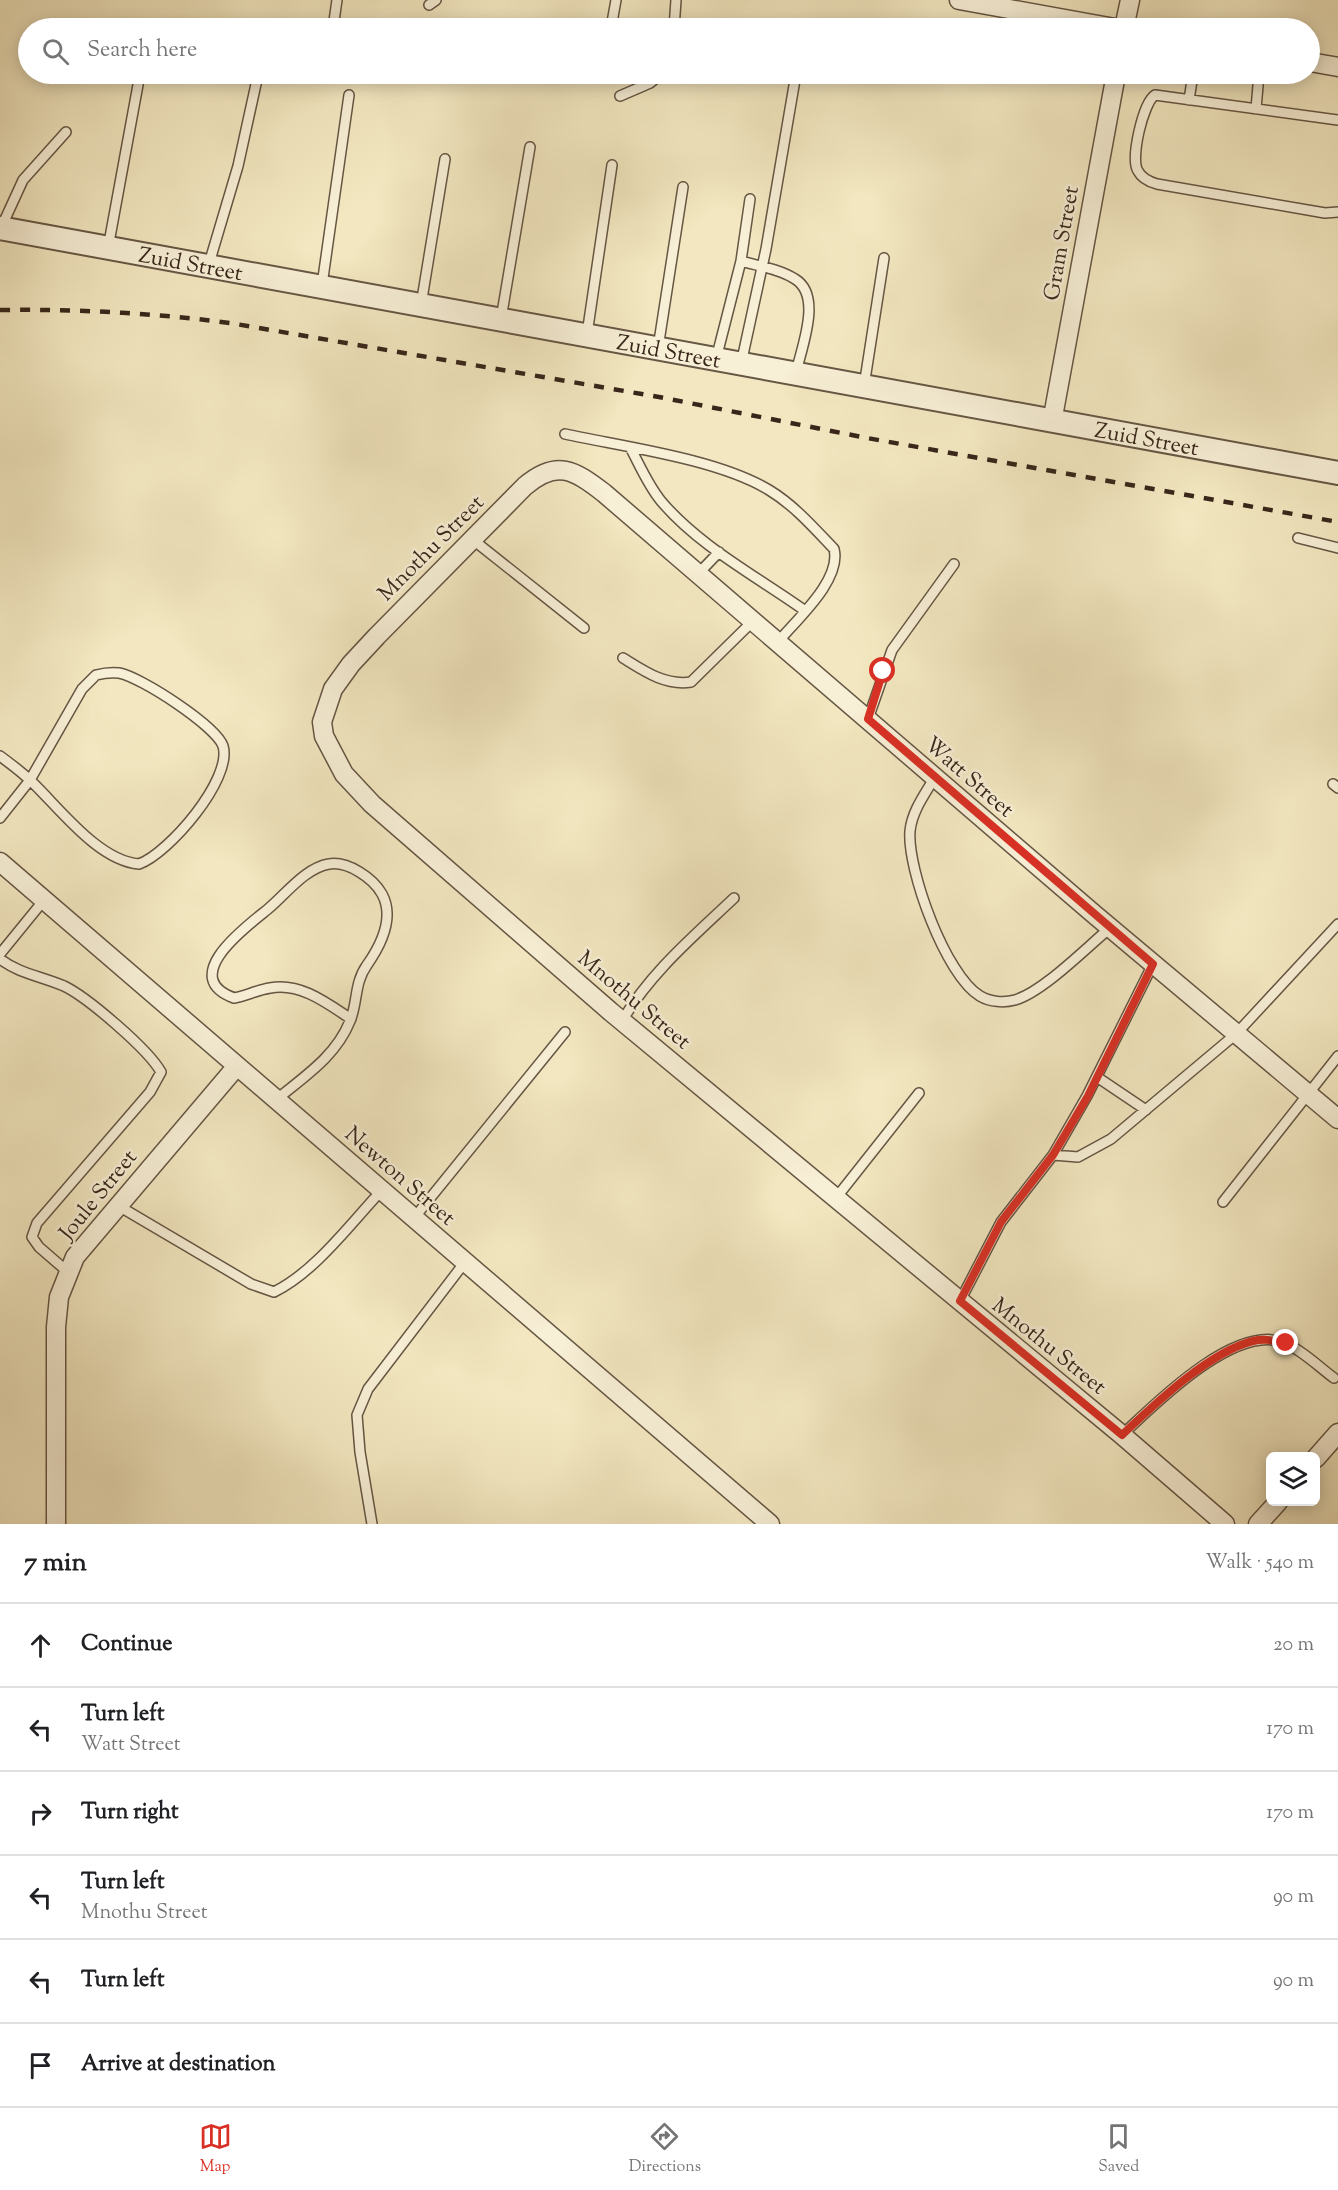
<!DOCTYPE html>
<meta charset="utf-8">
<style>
body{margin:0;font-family:"Sorts Mill Goudy",serif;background:#f6f6f6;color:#202124}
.controls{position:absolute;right:18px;bottom:18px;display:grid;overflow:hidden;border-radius:9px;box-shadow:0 3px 15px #0003}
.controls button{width:54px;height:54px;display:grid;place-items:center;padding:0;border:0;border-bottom:2px solid #e0e0e0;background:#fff;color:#202124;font:30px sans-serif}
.stop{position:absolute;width:18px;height:18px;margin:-14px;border:4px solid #d93025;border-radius:50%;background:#fff}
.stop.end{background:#d93025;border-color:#fff;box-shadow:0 2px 6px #0008}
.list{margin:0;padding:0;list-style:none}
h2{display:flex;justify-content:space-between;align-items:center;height:78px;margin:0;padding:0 24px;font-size:26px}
h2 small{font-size:20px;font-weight:400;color:#757577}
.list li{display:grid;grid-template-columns:39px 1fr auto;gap:18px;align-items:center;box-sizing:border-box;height:84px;padding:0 24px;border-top:2px solid #e0e0e0}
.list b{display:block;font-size:22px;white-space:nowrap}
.list p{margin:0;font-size:20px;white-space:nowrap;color:#757577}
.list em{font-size:20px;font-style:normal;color:#757577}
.icon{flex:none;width:33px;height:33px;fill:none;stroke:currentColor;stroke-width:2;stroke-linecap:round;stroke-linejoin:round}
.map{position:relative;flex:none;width:1338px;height:1524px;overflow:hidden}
.search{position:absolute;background:#fff;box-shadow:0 3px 15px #0003;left:18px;right:18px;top:18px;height:66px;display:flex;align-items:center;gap:15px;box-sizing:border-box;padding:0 21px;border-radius:33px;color:#757577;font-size:22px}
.sheet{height:582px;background:#fff}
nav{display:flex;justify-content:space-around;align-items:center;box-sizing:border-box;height:84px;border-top:2px solid #e0e0e0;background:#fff;font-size:16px;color:#757577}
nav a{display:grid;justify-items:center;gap:3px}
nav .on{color:#d93025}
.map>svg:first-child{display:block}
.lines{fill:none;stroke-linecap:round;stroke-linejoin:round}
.service-casing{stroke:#665644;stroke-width:12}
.minor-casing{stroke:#665644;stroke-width:21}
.tertiary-casing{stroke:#665644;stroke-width:26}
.service{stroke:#f7efd6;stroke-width:9}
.minor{stroke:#f7efd6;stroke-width:18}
.tertiary{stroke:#f7efd6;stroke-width:22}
.rail{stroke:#38261a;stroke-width:4.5;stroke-dasharray:10 10;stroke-linecap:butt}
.route{stroke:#d93025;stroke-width:8}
.labels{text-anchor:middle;stroke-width:5;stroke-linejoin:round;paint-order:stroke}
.street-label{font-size:22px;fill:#38261a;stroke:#f7efd6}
</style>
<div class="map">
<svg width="1338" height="1524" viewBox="0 0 1338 1524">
<rect width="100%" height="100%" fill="#f2e7c0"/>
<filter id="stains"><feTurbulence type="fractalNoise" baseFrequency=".00333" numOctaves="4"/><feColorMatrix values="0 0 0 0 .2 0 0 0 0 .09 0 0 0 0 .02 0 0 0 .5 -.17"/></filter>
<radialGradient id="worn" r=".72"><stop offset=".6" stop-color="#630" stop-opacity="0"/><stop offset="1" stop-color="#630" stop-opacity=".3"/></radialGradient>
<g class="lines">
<g class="service-casing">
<path id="service" d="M429 5 436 0
M333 28 337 0
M611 28 616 0
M674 28 676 0
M620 96 650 83 661 74
M1189 100 1193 74
M1256 109 1259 74
M1338 120 1155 95C1143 103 1130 159 1138 171 1142 179 1150 182 1157 184L1325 213 1338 212
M750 199 741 261C758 266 780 269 795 279 823 296 801 348 796 373
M1 228 23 180 66 132
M108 248 140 74
M208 267 238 166 258 75
M322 285 349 95
M421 305 445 159
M501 319 530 147
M587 334 612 165
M658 348 683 187
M716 359 741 261
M741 364 766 249 796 74
M864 386 884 258
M565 434C625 447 718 459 769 490 794 505 814 528 834 549 842 580 796 620 777 643
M631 449C640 466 648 485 661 501 699 546 756 576 804 610
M1298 538 1338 548
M472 539 584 628
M698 574 719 552
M623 658C644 671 665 686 691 682L753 621
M868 719 892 650 954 564
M0 756C11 764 23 773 33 783 60 809 99 861 139 864 168 854 233 779 223 746 216 726 141 677 119 673 111 672 104 673 96 675L82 689 30 780 0 818
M935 777C925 794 912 811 910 831 907 870 946 976 980 996 990 1002 1004 1003 1015 1000 1043 992 1087 947 1110 928
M1333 784 1338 788
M0 954 44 900
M0 959C20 974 41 976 64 986 87 997 148 1049 161 1072L150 1092 37 1223 32 1237 39 1247 69 1273
M622 1021C650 973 694 936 734 898
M1097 1077 1146 1110
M277 1099C305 1076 336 1056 350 1021 358 1002 354 983 367 965 381 945 395 918 382 894 373 878 348 861 329 864 305 868 286 894 268 909 247 926 177 977 234 998 246 996 257 990 270 988 300 982 327 1003 351 1019
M1053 1155 1078 1157 1111 1139 1236 1034 1338 924
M836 1198 919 1093
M1223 1202 1338 1056
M117 1205 251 1284 274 1292C315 1272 351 1223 382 1190
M414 1218 565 1032
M960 1301 1001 1222 1053 1155 1087 1096 1153 964
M1122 1435C1155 1404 1236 1322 1285 1343 1302 1350 1319 1367 1334 1378
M372 1524 360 1452 357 1415 368 1389 465 1262"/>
</g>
<g class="minor-casing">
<path id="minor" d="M959 0 1115 28
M1124 28 1130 0
M1310 62 1338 67
M1052 422 1116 74
M0 862 770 1524
M1316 1458 1338 1433
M56 1524V1327L59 1297 75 1257 237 1066
M1225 1524 1122 1435 611 1012 372 804 344 774 324 736 322 722 333 689 351 664 377 636 525 486C557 459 574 470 604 493L1095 915 1338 1119
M1258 1524 1278 1502"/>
</g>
<g class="tertiary-casing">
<g id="tertiary">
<path id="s1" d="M0 228 1338 473"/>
</g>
</g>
<use href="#service" class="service"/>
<use href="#minor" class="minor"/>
<use href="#tertiary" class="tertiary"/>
<path class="rail" d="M0 310C78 309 153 313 230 323L659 397 867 438 1338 522"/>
</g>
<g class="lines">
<path class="route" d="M883 671 868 719 1153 964 1088 1096 1053 1155 1001 1222 960 1301 1122 1435C1155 1404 1209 1352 1253 1341 1265 1338 1275 1341 1286 1343"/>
</g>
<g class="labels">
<g class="street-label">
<text transform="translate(1060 243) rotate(-80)" y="8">Gram Street</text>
<text dy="8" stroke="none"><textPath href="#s1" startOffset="194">Zuid Street</textPath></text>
<text dy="8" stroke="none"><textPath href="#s1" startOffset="680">Zuid Street</textPath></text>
<text dy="8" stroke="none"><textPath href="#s1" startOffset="1166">Zuid Street</textPath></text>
<text transform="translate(430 547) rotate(-45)" y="8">Mnothu Street</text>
<text transform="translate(970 776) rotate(41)" y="8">Watt Street</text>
<text transform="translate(635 999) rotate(40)" y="8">Mnothu Street</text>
<text transform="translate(401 1175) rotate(41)" y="8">Newton Street</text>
<text transform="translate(97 1194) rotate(-51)" y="8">Joule Street</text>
<text transform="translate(1050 1345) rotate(39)" y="8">Mnothu Street</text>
</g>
</g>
<rect width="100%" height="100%" filter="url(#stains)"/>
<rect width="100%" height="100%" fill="url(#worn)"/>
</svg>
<div class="controls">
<button><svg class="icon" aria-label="layers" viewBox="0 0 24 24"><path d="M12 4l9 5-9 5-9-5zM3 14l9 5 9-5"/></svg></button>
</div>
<div class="stop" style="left:883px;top:671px"></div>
<div class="stop end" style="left:1286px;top:1343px"></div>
<div class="search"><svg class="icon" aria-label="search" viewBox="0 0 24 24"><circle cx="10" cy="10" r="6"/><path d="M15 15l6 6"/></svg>Search here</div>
</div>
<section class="sheet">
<h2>7 min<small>Walk · 540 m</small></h2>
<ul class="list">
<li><svg class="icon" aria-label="ahead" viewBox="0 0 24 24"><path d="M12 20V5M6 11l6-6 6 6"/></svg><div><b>Continue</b></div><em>20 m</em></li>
<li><svg class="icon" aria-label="left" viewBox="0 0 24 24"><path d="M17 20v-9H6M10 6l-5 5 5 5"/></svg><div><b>Turn left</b><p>Watt Street</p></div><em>170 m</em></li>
<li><svg class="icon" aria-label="right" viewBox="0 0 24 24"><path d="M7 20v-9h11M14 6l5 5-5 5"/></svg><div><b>Turn right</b></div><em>170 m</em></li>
<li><svg class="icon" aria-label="left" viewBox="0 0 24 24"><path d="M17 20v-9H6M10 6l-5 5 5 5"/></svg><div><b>Turn left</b><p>Mnothu Street</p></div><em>90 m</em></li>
<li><svg class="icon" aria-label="left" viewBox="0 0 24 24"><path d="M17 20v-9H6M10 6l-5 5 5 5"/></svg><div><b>Turn left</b></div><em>90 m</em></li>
<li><svg class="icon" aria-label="arrive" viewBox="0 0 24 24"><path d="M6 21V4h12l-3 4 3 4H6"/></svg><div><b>Arrive at destination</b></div></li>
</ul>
</section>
<nav>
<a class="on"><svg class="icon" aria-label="map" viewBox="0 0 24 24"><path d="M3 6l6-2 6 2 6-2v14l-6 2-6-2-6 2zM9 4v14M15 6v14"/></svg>Map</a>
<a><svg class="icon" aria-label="directions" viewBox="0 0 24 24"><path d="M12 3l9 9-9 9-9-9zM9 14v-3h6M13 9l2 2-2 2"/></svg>Directions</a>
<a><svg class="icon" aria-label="saved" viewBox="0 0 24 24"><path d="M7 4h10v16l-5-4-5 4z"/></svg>Saved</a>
</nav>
